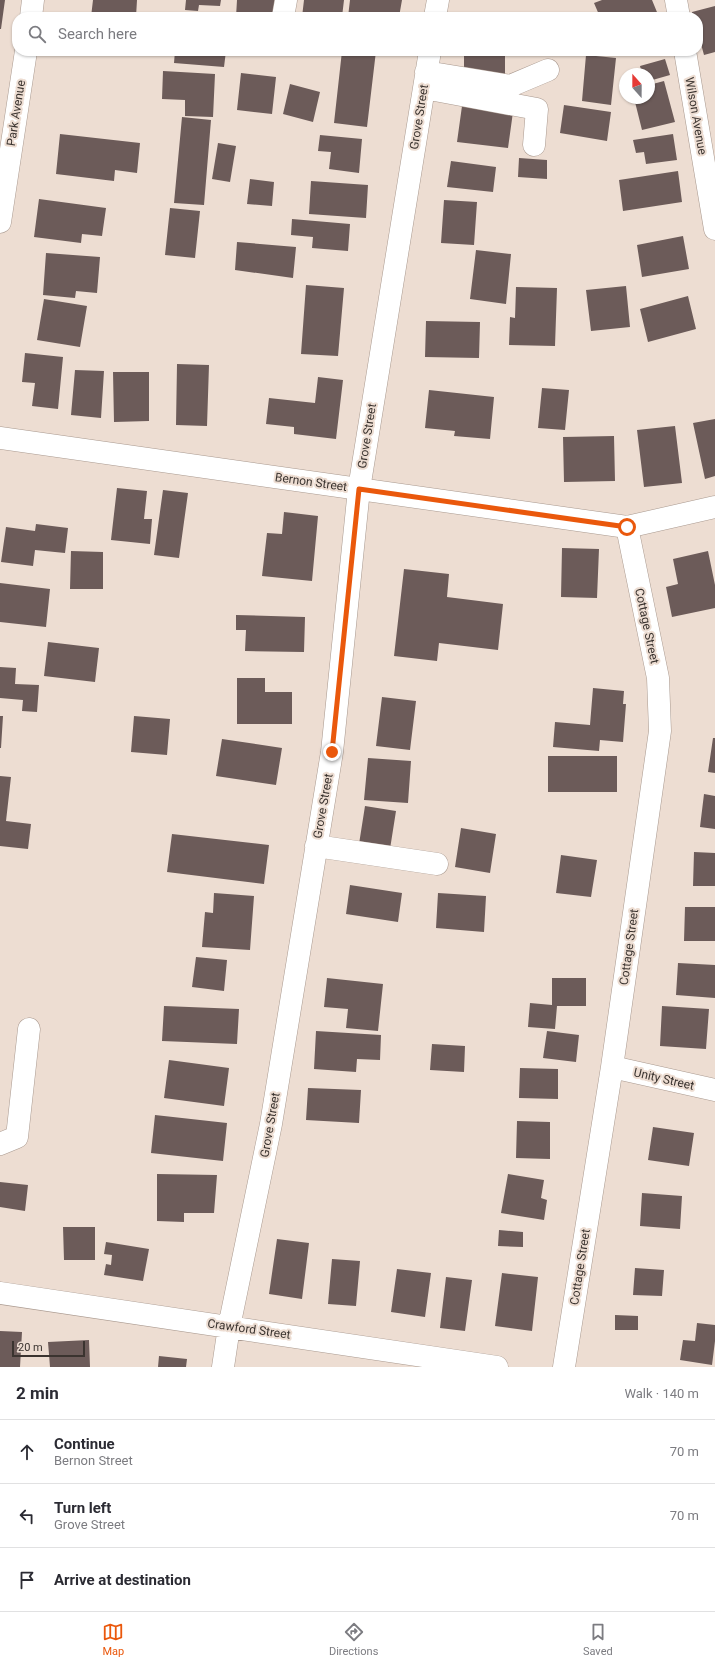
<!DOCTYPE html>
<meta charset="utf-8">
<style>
body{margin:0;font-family:Roboto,sans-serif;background:#f7f7f7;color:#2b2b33}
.compass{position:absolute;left:619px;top:68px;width:36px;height:36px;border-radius:50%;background:#fff;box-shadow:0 1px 3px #0004;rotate:339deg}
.scale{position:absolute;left:12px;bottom:10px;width:73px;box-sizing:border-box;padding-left:4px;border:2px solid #3a332f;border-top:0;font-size:11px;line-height:14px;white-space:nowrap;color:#3a332f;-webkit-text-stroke:3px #edddd2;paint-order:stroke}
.stop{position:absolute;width:12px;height:12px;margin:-9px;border:3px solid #ea580c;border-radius:50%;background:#fff}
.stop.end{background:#ea580c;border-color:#fff;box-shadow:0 1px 4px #0008}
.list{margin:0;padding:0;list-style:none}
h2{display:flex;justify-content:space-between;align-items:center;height:52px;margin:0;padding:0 16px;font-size:17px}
h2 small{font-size:13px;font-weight:400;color:#7c7c81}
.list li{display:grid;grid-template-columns:26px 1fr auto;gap:12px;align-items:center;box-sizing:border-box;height:64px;padding:0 16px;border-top:1px solid #e1e1e2}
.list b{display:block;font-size:15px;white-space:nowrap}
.list p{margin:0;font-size:13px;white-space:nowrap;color:#7c7c81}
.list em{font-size:13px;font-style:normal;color:#7c7c81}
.icon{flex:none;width:22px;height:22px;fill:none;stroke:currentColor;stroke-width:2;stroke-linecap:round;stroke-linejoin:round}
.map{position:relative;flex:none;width:715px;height:1367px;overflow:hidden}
.search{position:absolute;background:#fff;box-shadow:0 1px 3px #0004;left:12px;right:12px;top:12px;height:44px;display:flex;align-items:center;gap:10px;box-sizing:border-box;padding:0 14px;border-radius:16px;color:#7c7c81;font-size:15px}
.sheet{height:244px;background:#fff}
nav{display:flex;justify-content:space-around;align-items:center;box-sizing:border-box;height:56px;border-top:1px solid #e1e1e2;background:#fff;font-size:11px;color:#7c7c81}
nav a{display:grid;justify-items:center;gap:2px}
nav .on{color:#ea580c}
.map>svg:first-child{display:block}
.building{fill:#6c5b59}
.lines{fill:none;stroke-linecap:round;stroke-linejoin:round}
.minor-casing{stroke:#a9998f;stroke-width:23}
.major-casing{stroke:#a9998f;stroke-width:23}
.minor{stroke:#fff;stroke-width:22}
.major{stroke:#fff;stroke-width:22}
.route{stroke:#ea580c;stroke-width:5}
.labels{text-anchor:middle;stroke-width:4;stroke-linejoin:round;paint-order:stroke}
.street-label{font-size:12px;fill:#3a332f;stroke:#edddd2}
</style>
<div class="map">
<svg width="715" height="1367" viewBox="0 0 715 1367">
<rect width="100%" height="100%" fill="#edddd2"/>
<path class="building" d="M0 0H5L1 29H0Z
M93 0H137L136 17H91Z
M186 0H221L220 6 199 5 198 11 185 10Z
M237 0H275L274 17H236Z
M304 0H344L342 17H302Z
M350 0H402L399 17H348Z
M602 0H652L659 17H600L594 3Z
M715 6V52L704 55 698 33V17H693L692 12Z
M175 51H226L224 67 174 63Z
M342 51H376L367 127 334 123Z
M464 51H505V76H464Z
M586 55 616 58 611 105 582 101Z
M665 59 670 75 649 81V74H642L640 66Z
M163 71 215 74 213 117 185 116V100L162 99Z
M241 73 276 77 272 114 237 110Z
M664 81 675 122 642 130 634 98H649V85Z
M290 84 320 92 313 122 283 114Z
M564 105 611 112 607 141 560 133Z
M462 106 513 112 508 148 457 142Z
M182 117 211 120 204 205 174 203Z
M60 134 140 143 137 173 115 170 114 181 56 174Z
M673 134 677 160 646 164 644 152 636 153 633 140Z
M320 135 362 139 359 173 329 169 331 152 318 151Z
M218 143 236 146 230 182 212 179Z
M519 158 547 160V179L518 177Z
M451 161 496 167 493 192 447 187Z
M678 171 682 202 623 211 619 180Z
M250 179 274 182 272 206 247 204Z
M311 181 368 185 366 218 309 214Z
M39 199 106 208 102 236 82 234 81 243 34 237Z
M444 200 477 202 474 245 441 243Z
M170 208 200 211 195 258 165 255Z
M292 219 350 224 348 251 312 248 313 237 291 235Z
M683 236 689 269 642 277 637 245Z
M237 242 296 247 293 278 235 270Z
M476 250 511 254 506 304 470 299Z
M46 253 100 257 97 293 76 291 75 298 43 295Z
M306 285 344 288 338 356 301 354Z
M626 286 630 327 591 331 586 290Z
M516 287 557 288 555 346 509 345 510 317 515 318Z
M688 296 696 329 648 342 640 309Z
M44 299 87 306 80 347 37 340Z
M426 321 480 322 479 358 425 357Z
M25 353 63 357 58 409 32 406 35 383 22 382Z
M177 364 209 365 207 426 176 425Z
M75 370 104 371 101 418 71 415Z
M113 372H149V421L114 422Z
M318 377 343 380 336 439 294 434V427L266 424 269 398 315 403Z
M542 388 569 390 565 430 538 428Z
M429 390 494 397 490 439 454 436 455 431 425 428Z
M715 419V476L705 479 693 423Z
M675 426 682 483 644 487 637 430Z
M614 436 615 481 564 482 563 437Z
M117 488 147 491 144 519H152L150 544 111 540Z
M163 490 188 493 179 558 154 555Z
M284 512 318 516 312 581 262 576 267 533 282 534Z
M36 524 68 528 65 553 35 550 33 566 1 562 6 527 35 531Z
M562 548 599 549 597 598 561 597Z
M71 551 103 552V589H70Z
M708 551 715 585V608L672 617 666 587 678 584 673 559Z
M404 569 449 574 447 597 503 604 498 650 439 643 437 661 394 656Z
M0 583 50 589 46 627 0 622Z
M236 615 305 617 304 652 245 651 246 630H236Z
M48 642 99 648 95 682 44 676Z
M0 667 16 668 15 684 39 685 37 712 22 711 23 700 0 698Z
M237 678H265V692H292V724H237Z
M593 688 624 691 623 704H626L623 742 600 740 599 751 553 747 555 722 590 725Z
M382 697 416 701 410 750 376 746Z
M0 716H3L1 748H0Z
M134 716 170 719 167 755 131 752Z
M713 738H715V773L708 772Z
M222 739 282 748 276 785 216 776Z
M548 756H617V792H548Z
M368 758 411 761 408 803 364 800Z
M0 776 11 777 6 821 31 824 28 849 0 846Z
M704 794 715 796V829L700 827Z
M365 806 396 811 390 849 359 844Z
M461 828 496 834 490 873 455 867Z
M172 834 269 845 264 884 167 872Z
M694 852 715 853V886H693Z
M561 855 597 860 591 897 556 893Z
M350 885 402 893 398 922 346 914Z
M214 893 254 896 250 950 202 947 205 912 213 913Z
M438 893 486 896 484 932 436 928Z
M685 907H715V941H684Z
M196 957 227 960 224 991 192 987Z
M678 963 715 965V998L676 995Z
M327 978 383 984 378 1031 346 1028 348 1009 324 1007Z
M552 978H586V1006H557L555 1029 528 1027 530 1003 552 1005Z
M164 1006 239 1009 237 1044 162 1041Z
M662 1006 709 1009 706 1049 660 1046Z
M316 1031 381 1035 380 1060 357 1059 356 1072 314 1069Z
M547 1031 579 1035 576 1062 543 1058Z
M432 1044 465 1046 464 1072 430 1070Z
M169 1060 229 1068 224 1106 164 1098Z
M520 1068 558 1069V1099L519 1098Z
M308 1088 361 1090 359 1123 306 1120Z
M155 1115 227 1123 223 1161 151 1153Z
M517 1121 550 1122V1159L516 1158Z
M653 1127 694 1133 689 1166 648 1160Z
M157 1174 217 1175 214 1213H184V1222L157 1221Z
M508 1174 544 1180 541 1198 547 1200 544 1220 501 1213Z
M0 1182 28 1185 25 1211 0 1207Z
M642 1193 682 1196 680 1229 640 1226Z
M63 1227H95V1260H64Z
M499 1230 523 1232V1247L498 1246Z
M277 1239 309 1243 302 1299 269 1294Z
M106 1242 149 1249 143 1281 104 1275 106 1264 111 1265 112 1255 104 1254Z
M332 1259 360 1261 356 1306 328 1304Z
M635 1268 664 1270 662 1296 633 1295Z
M397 1269 431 1273 425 1317 391 1312Z
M502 1273 538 1277 532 1331 495 1326Z
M446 1277 472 1280 465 1331 440 1328Z
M615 1315 638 1316V1330H615Z
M697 1323 715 1325V1341L712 1365 680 1360 683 1340 695 1341Z
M0 1331 22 1332 20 1367H0Z
M89 1340 90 1367H50L48 1342Z
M159 1356 187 1359 186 1367H158Z"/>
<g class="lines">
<g class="minor-casing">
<path id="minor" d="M676 0 679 17
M283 17 286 0
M435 17 438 0
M685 51 715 229
M426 72 510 86 548 70
M424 88 537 109 534 145
M0 438 627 527 715 507
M316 846 437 864
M612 1067 715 1090
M0 1144 17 1137 29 1029
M0 1293 497 1367
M223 1367 229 1327 271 1124 332 752 359 489 430 51
M564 1367 612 1067 660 731 658 678 627 527"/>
</g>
<g class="major-casing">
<path id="major" d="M31 17 33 0
M0 222 26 51"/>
</g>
<use href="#minor" class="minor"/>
<use href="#major" class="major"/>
</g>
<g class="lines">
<path class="route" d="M332 752 359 489 627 527"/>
</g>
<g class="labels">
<g class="street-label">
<text transform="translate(16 113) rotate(-81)" y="4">Park Avenue</text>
<text transform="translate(696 116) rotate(80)" y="4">Wilson Avenue</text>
<text transform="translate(419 117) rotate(-81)" y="4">Grove Street</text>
<text transform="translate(367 436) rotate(-81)" y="4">Grove Street</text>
<text transform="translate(311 482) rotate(8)" y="4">Bernon Street</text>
<text transform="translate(647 626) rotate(78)" y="4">Cottage Street</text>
<text transform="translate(323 806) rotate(-80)" y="4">Grove Street</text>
<text transform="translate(629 947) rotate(-82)" y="4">Cottage Street</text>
<text transform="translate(664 1079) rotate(13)" y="4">Unity Street</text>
<text transform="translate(270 1125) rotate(-80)" y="4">Grove Street</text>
<text transform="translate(580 1267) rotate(-81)" y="4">Cottage Street</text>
<text transform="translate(249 1329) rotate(8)" y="4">Crawford Street</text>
</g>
</g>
</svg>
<svg class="compass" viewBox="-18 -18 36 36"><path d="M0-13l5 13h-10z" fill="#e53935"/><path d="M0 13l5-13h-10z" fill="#7c7c81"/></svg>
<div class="scale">20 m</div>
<div class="stop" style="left:627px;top:527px"></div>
<div class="stop end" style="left:332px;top:752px"></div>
<div class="search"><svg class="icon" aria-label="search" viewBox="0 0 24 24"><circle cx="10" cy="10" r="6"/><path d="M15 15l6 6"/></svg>Search here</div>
</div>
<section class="sheet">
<h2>2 min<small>Walk · 140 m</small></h2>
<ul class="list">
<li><svg class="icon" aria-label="ahead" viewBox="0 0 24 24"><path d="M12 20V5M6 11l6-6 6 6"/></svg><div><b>Continue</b><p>Bernon Street</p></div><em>70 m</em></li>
<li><svg class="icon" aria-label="left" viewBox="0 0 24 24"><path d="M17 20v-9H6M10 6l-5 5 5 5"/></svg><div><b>Turn left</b><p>Grove Street</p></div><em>70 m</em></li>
<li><svg class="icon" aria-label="arrive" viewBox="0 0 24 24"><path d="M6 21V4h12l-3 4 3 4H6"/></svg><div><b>Arrive at destination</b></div></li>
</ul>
</section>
<nav>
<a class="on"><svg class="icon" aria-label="map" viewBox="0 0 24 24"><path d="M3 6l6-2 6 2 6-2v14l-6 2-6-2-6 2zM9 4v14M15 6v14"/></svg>Map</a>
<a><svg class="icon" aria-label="directions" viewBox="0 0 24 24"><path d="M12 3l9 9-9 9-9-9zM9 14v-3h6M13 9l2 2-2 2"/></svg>Directions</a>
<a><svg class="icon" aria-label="saved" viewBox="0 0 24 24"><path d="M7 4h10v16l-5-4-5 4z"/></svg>Saved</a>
</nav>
